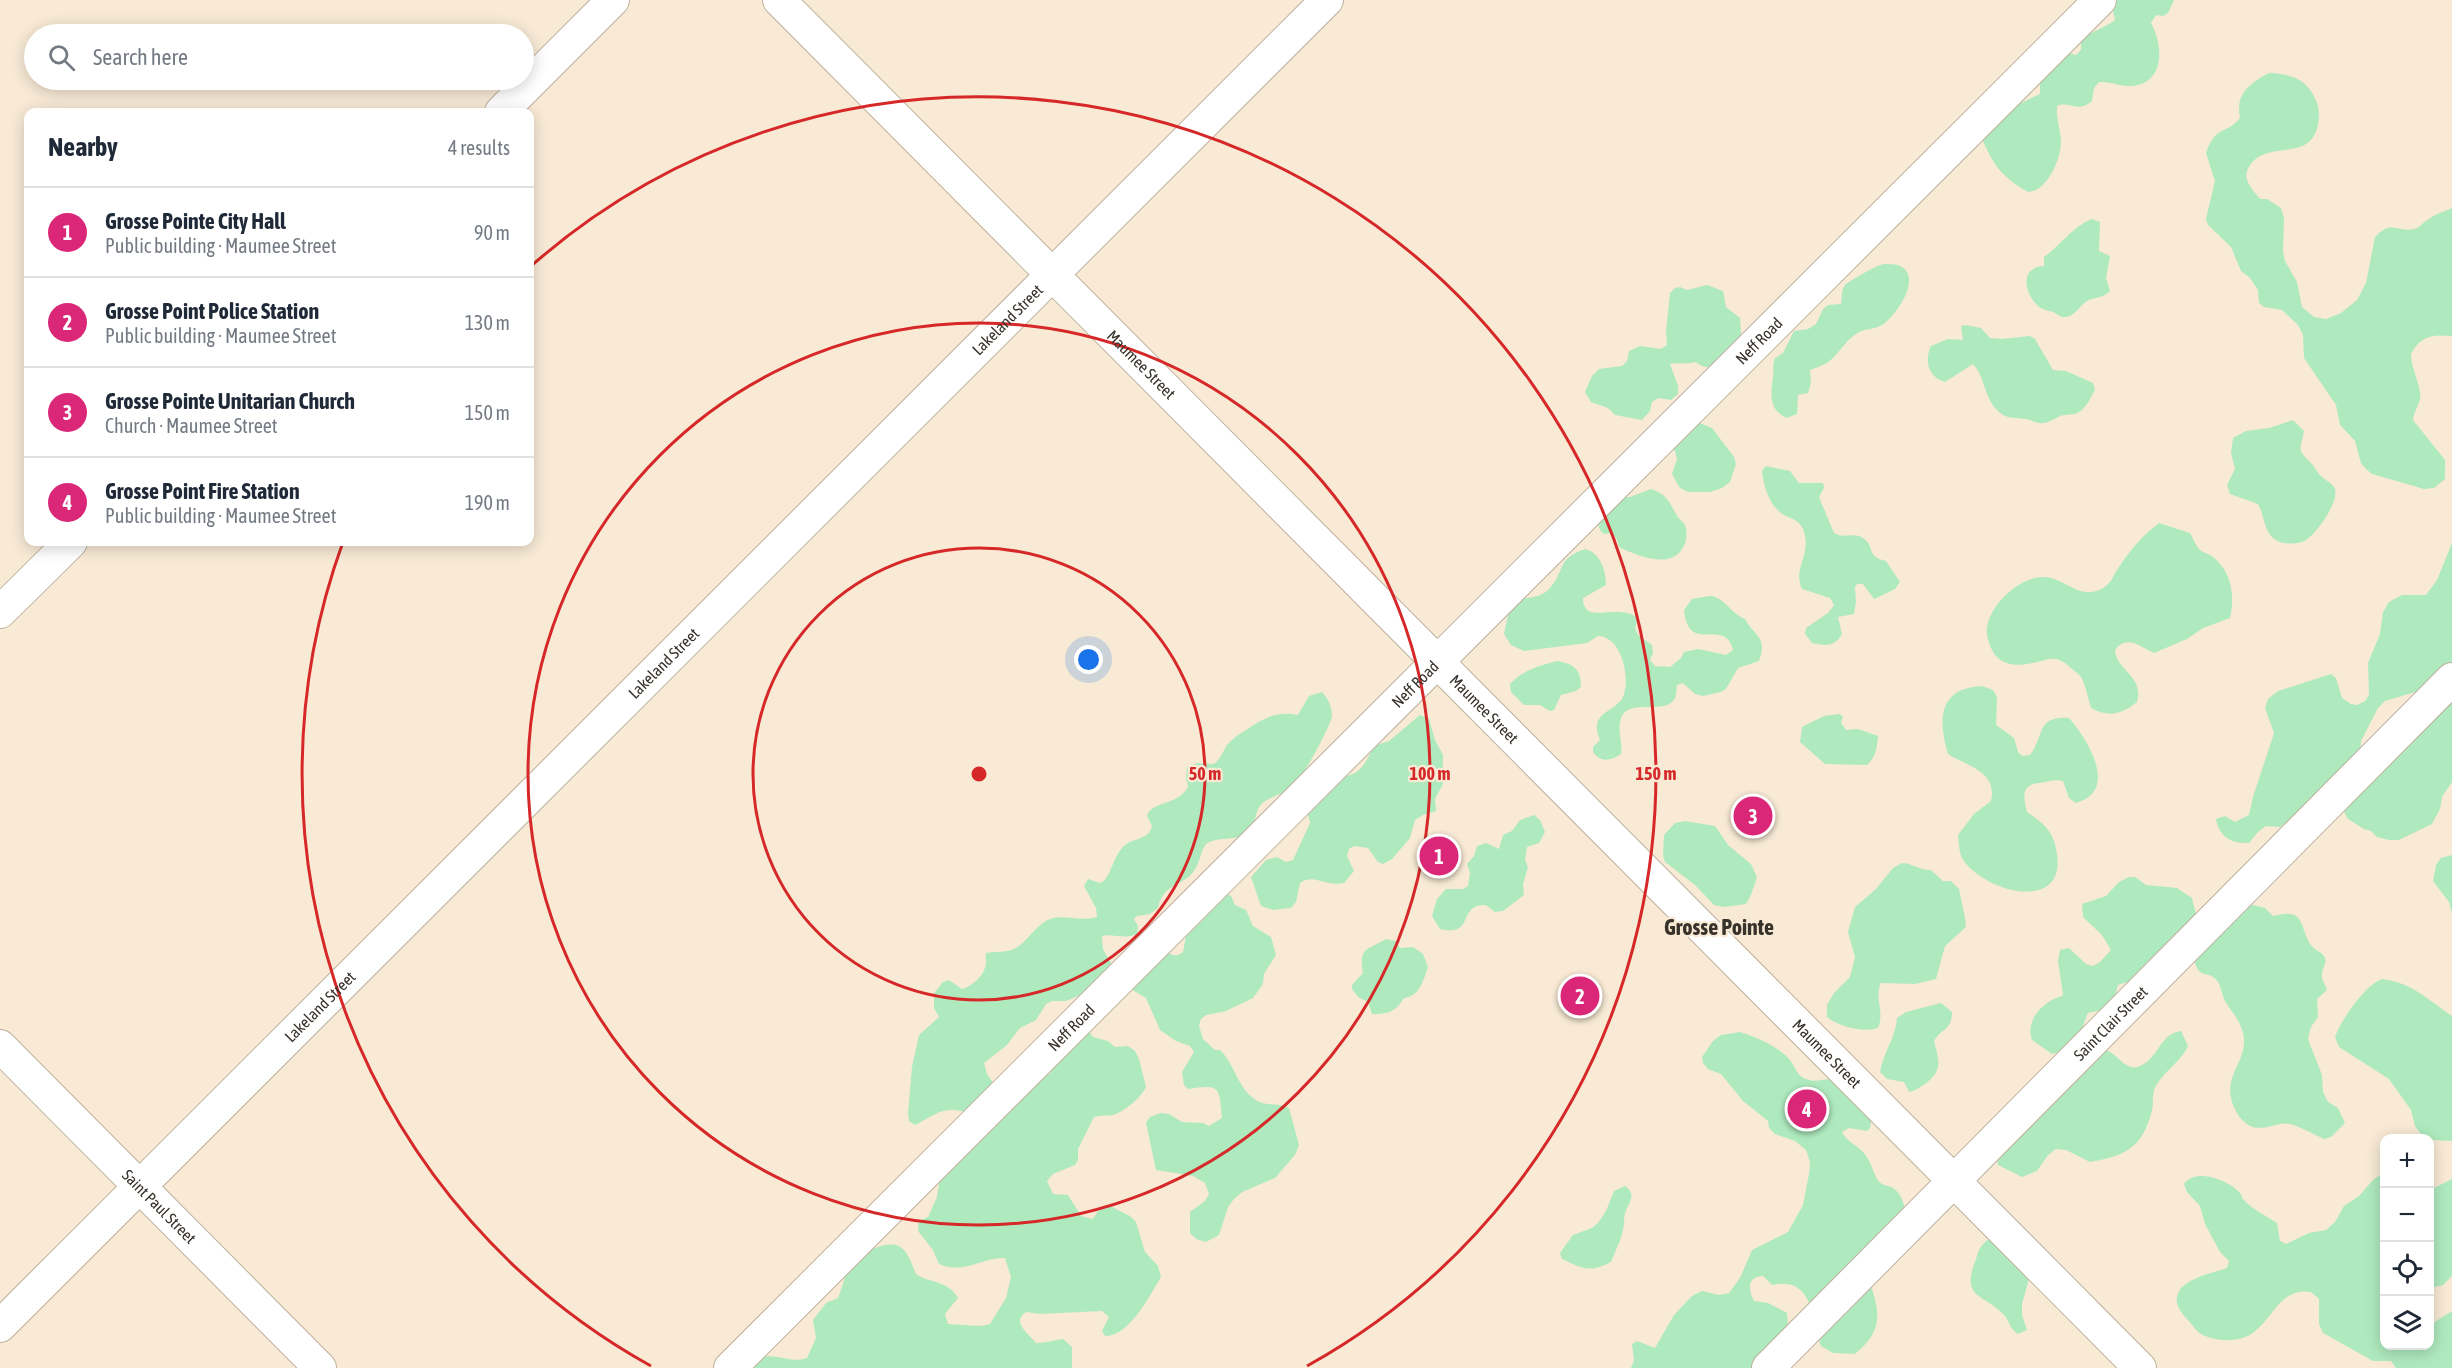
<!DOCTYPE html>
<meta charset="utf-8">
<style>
body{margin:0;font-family:"Asap Condensed",sans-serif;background:#f2f2f3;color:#1f2937}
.controls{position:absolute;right:18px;bottom:18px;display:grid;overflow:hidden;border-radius:12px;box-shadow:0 3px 15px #0003}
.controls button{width:54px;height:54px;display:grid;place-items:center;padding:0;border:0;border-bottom:2px solid #e0e1e3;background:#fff;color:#1f2937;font:30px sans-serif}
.you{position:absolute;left:1089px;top:660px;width:21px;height:21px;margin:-15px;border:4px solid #fff;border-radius:50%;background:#1a73e8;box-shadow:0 0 0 9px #1a73e833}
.badge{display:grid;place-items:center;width:39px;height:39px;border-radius:50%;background:#db2777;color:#fff;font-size:20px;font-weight:700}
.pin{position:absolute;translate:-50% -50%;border:3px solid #fff;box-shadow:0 2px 6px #0006}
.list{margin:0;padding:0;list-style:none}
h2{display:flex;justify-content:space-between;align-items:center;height:78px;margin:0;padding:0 24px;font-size:26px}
h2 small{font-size:20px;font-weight:400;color:#747a83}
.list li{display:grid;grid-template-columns:39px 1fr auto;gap:18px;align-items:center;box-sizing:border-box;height:90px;padding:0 24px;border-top:2px solid #e0e1e3}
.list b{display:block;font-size:22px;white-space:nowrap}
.list p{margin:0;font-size:20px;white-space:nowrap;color:#747a83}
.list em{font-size:20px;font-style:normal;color:#747a83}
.icon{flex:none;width:33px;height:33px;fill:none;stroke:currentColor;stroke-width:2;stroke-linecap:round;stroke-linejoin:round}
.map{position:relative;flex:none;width:2452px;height:1368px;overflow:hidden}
.search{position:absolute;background:#fff;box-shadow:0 3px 15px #0003;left:24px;top:24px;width:510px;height:66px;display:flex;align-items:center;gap:15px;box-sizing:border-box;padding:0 21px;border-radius:33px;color:#747a83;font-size:22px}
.panel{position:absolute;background:#fff;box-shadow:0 3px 15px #0003;left:24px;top:108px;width:510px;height:438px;border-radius:12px}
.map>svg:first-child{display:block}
.green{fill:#afeabe}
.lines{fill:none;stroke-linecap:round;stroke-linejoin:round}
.minor-casing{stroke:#beb09d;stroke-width:34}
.minor{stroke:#fff;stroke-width:32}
.ring{fill:none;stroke:#d62828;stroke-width:3}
.labels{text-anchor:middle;stroke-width:4.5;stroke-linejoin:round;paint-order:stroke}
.street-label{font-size:16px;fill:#37322a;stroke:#f8ead5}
.district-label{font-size:22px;font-weight:bold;fill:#37322a;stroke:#f8ead5}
.centre{fill:#d62828;stroke:#f8ead5;stroke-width:3}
.ring-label{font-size:18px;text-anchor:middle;font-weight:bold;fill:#d62828;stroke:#f8ead5;stroke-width:4.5;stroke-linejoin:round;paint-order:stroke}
</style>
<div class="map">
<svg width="2452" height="1368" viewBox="0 0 2452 1368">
<rect width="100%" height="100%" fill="#f8ead5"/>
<path class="green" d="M2118 0H2174L2168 13 2163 16 2156 15 2151 23C2163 44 2166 83 2132 86 2121 87 2110 81 2099 82L2094 88 2092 101C2077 114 2070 100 2057 106 2056 118 2060 128 2061 140 2062 157 2047 192 2028 192 2000 176 1992 163 1980 134L2008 102 2021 103 2040 94V77L2064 52 2076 55 2081 50V40C2091 31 2105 28 2115 20L2112 6Z
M2269 73C2283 74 2296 75 2307 86 2314 94 2319 105 2319 115 2317 168 2267 136 2249 167 2241 179 2253 190 2260 199H2267L2281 208 2284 218 2283 252 2285 261 2297 282 2302 307 2314 317 2326 319 2341 313 2357 300 2366 283 2375 237C2392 219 2396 233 2414 229 2420 228 2421 224 2426 221 2433 215 2443 212 2452 208V336C2433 334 2420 336 2411 354 2411 367 2418 379 2420 392 2422 402 2414 410 2413 420L2445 460V479L2434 488 2424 489 2372 474 2366 469 2361 463 2355 441 2340 425 2336 405 2304 358 2303 335 2298 325 2282 310 2264 307 2259 303 2258 290 2250 278 2241 271 2231 247 2208 225 2206 219 2215 181 2206 153C2216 124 2225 136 2240 118 2235 94 2250 83 2269 73Z
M2092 219 2100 222 2099 251 2110 256 2106 278 2110 291C2103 298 2097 297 2089 300 2079 305 2077 315 2066 317 2060 318 2058 314 2053 312 2047 310 2041 310 2036 304 2024 291 2020 267 2044 266V257C2061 245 2073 226 2092 219Z
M1884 264C1888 264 1894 264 1898 265 1925 275 1896 316 1882 325 1874 330 1864 328 1856 334 1845 341 1838 355 1827 363 1822 366 1815 368 1810 370L1811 383 1808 393 1798 395 1797 414 1787 418C1768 410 1771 394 1773 377 1774 370 1772 365 1775 358L1783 353 1794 331 1808 329 1816 324 1823 309 1828 305 1841 304C1842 298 1841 290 1845 285 1847 282 1879 264 1884 264Z
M1707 285 1723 291 1726 307 1740 318 1742 346C1725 360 1716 376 1695 362 1684 365 1679 362 1670 364L1678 386V394L1671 400 1658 398 1652 402 1650 411 1642 420 1615 415 1608 408 1591 402 1585 392 1592 376 1599 369 1622 366 1627 361 1629 351 1640 346 1661 349 1667 345 1666 332 1670 293 1675 288 1680 287 1687 290Z
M1966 325 1981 328 1990 338 2002 339 2030 336 2035 339 2053 370 2066 371 2093 383 2095 390C2091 397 2086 408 2079 412 2074 415 2071 414 2066 415 2058 415 2052 422 2044 423 2038 424 2032 420 2026 419 2014 417 2006 420 1996 409 1984 396 1985 377 1973 364L1945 382C1928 377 1924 361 1931 346L1948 339 1963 340 1961 326Z
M2293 420 2304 431C2301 449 2296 448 2310 462 2315 466 2317 473 2322 477 2326 481 2332 482 2335 489 2339 502 2317 533 2306 540 2300 544 2291 544 2284 543 2263 539 2266 518 2258 504L2230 494 2227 485 2235 469 2231 453 2233 438 2246 431 2269 428Z
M1697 422 1712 428 1734 457 1736 464 1730 482 1722 488 1710 492H1688L1680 488 1672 474 1677 459 1675 451 1669 447Z
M1766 466 1790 471 1799 483H1823L1824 488 1819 497 1834 533C1844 539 1853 532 1863 538 1876 547 1865 556 1886 561L1900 582 1895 589 1874 599 1863 584H1857L1855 587 1856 602 1854 614 1838 617 1842 634C1835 647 1825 646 1812 643L1805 634 1806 628 1828 613 1834 605 1830 598 1802 589C1792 566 1813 556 1803 529 1798 518 1789 519 1781 513 1768 503 1764 486 1762 471Z
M1651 489C1666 494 1669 501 1676 514 1678 519 1682 520 1685 525 1687 530 1687 538 1685 543 1675 572 1638 556 1619 547L1616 537 1611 533 1604 534C1597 529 1598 521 1597 512L1620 497H1630Z
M2159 523 2190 533C2193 538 2196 546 2200 550 2204 553 2209 554 2213 557 2232 572 2235 596 2230 618L2203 628 2187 639 2154 653C2140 647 2127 634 2115 650 2117 672 2144 675 2137 702 2122 714 2109 718 2091 708 2088 698 2086 686 2081 677 2079 674 2074 671 2071 668 2065 663 2059 658 2051 659 2045 659 2039 662 2033 663 2009 668 1994 663 1988 639 1984 627 1990 615 1997 605 2008 590 2030 573 2051 578 2070 583 2082 600 2103 588 2112 583 2113 575 2119 567 2130 550 2143 535 2159 523Z
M2452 543V676L2429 688 2385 701 2378 708 2361 741 2360 756 2435 719 2452 691V782L2442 797 2440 809 2432 824 2399 840H2389L2377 837 2371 831 2364 829 2348 819 2343 810H2302L2280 827 2266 826 2258 832 2249 843C2232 844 2219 837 2216 819L2225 816 2235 822 2249 815 2253 797 2274 733 2265 708 2268 699 2278 691 2331 674 2336 678 2342 698 2351 704 2357 705 2365 701 2369 695 2368 663 2380 634 2383 612 2389 602 2402 595H2426L2437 580Z
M1585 549C1601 553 1606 571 1606 585L1583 598C1583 626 1614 603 1635 616L1637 621 1635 628 1638 635 1652 645 1653 653 1650 660 1655 666 1670 667 1681 658 1684 652 1698 649 1726 655 1733 650C1725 616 1688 656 1684 610L1692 599C1698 598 1706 596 1712 596 1724 598 1733 615 1745 619 1755 637 1768 637 1759 661L1738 668 1726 689 1721 692 1703 696 1695 694 1683 683 1677 685C1676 689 1677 694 1675 698 1666 716 1631 698 1622 716 1616 728 1623 742 1621 754 1610 761 1601 763 1593 752V747L1600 740C1598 734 1595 728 1598 721 1603 711 1616 708 1622 699 1632 681 1622 636 1598 636L1587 643 1524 651 1511 645 1504 634 1508 615 1507 604C1521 596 1538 600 1548 590 1566 572 1555 559 1585 549Z
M1557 661C1574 664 1581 669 1581 687L1576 691 1561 695 1554 710 1550 711 1540 705H1524L1511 692 1510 684C1521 671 1541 665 1557 661Z
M1982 686 1993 690 1997 697 1996 725 2014 738 2018 752 2022 756 2030 755C2045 735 2036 716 2069 718 2087 738 2120 791 2076 803L2069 798 2063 781C2053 779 2049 782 2039 783 2021 785 2023 796 2027 812 2045 824 2054 832 2057 854 2066 914 1982 892 1962 858 1959 852 1959 842 1958 835L1974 814 1991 801C1998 771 1966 766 1948 754 1938 720 1938 688 1982 686Z
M1322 692C1328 698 1332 707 1332 716 1331 726 1302 778 1295 785 1284 795 1266 797 1260 806 1254 815 1256 828 1246 834 1234 841 1218 836 1206 844 1200 852 1200 863 1194 871 1182 887 1163 883 1158 908L1150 914 1137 916 1134 919 1138 926 1137 934C1123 940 1113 933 1102 936L1103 949 1111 963 1164 950C1172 955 1175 958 1183 952L1186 936 1205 918 1204 910 1226 893 1231 896 1235 905 1246 910 1253 926 1271 937 1276 955 1264 974 1263 984 1253 998 1226 1011 1206 1015 1201 1019 1199 1026 1203 1039 1215 1050H1220C1235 1064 1237 1088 1256 1100 1266 1107 1279 1102 1289 1108L1299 1145 1295 1155 1275 1178 1242 1192 1234 1199 1228 1207 1219 1235 1206 1242 1196 1239 1190 1233V1212L1205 1201 1209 1194 1205 1183 1193 1176 1156 1170 1146 1123 1150 1117 1161 1113 1169 1114 1182 1122 1203 1123 1209 1126 1222 1118C1219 1087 1221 1084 1188 1089L1184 1085 1182 1072 1194 1052 1190 1046 1176 1041 1160 1030 1146 998 1129 988 1095 989 1066 1001H1052L1046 1004 1036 1020 1020 1028 1007 1045 984 1063 987 1074 996 1087 1038 1074 1044 1077 1051 1073 1050 1066 1082 1022 1093 1037 1108 1041 1115 1047 1128 1046 1135 1051 1139 1059 1146 1087C1140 1099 1125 1111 1113 1115 1106 1116 1100 1115 1094 1117L1078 1149V1160L1075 1165 1053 1174 1047 1181 1053 1194 1068 1195 1081 1216 1093 1219 1098 1211 1110 1206 1130 1216 1136 1222 1145 1252 1158 1266 1161 1277C1150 1295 1129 1337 1105 1336L1102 1331 1109 1317 1102 1311 1040 1314 1026 1312C1011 1322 1028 1333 1036 1343 1046 1343 1054 1340 1063 1339L1072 1347V1368H743C748 1365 753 1360 759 1358 776 1352 790 1364 807 1358L816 1338 813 1320 826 1303 838 1298C844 1284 845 1271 853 1259 857 1254 864 1253 869 1250 900 1238 905 1245 916 1274 931 1284 948 1280 958 1298L945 1314 948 1324 980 1326 990 1324 1006 1298 1011 1277 1005 1258C982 1257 965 1275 939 1264L933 1250 918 1231 919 1221 928 1217 937 1197 940 1177 967 1112C941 1106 937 1114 915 1125L909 1121 908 1113 912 1067 919 1035 939 1017 934 1008V993L943 982 949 980 962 989C973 986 985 975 986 963 986 960 985 957 986 953 995 951 1005 953 1014 949 1028 942 1035 925 1050 919 1062 914 1082 922 1097 917L1096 908 1084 886 1088 879 1100 883 1104 881C1112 871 1114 856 1123 847 1132 837 1149 841 1152 826L1147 816C1151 801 1178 806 1188 787L1186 779 1187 767 1197 763 1214 764C1222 757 1222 753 1227 745 1232 739 1239 734 1246 730 1264 718 1276 711 1298 715L1309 696Z
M1839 714 1843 716 1841 723 1846 730 1858 729 1878 736C1877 748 1876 757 1867 765L1825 764 1800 742 1802 727 1824 716Z
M1420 715 1429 719 1435 740 1443 755V784L1435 799 1436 811 1423 815 1415 820 1410 838 1392 859 1383 864 1378 862 1368 848 1354 846 1349 849 1347 856 1354 871 1344 883C1324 887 1315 873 1300 883L1296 902 1291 908 1273 910 1261 906 1251 877 1266 860 1277 857 1286 862 1293 860 1310 823 1307 811 1333 778C1360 776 1362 769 1374 746L1389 741Z
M1534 815 1540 820 1545 832 1539 843 1527 847 1525 860 1528 867 1523 884 1524 895 1503 911 1495 912 1486 905C1462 903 1470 928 1454 930 1450 931 1444 930 1440 929L1432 916 1437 899 1446 889H1463L1468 886 1470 873 1467 864 1474 856 1477 846 1486 843 1499 849 1503 835 1512 831 1520 820Z
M1685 821 1715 826 1728 845 1751 864 1757 877 1751 895 1746 904 1724 907 1714 905 1695 885 1665 862 1663 856 1664 835 1675 823Z
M2452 855V913L2449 902 2433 881 2436 865 2441 858Z
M1902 863C1911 863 1919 870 1931 870L1943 881H1951L1959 889 1966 923 1965 928 1945 946 1936 979 1915 984 1881 983C1874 997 1885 1012 1878 1028 1864 1033 1839 1027 1827 1017V1005L1834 993 1850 977 1855 957 1848 932 1855 907 1876 889 1893 868Z
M2129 877H2135L2146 885 2177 888 2192 898 2196 914 2191 928 2134 980 2118 985 2113 1005 2108 1009 2088 1013C2075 1042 2087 1046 2052 1054L2032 1040C2025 1020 2043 1001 2062 996L2063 994 2058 961 2060 950 2069 948 2086 964 2093 966 2100 962 2111 950 2102 935 2083 917 2082 904 2106 896 2119 882Z
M2253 905 2265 908 2273 916C2307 907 2298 926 2311 945 2315 951 2323 952 2325 958 2327 964 2321 970 2322 977 2322 981 2326 986 2327 990L2317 999 2318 1017 2311 1027 2308 1039 2322 1075 2323 1092 2328 1102 2338 1108 2345 1123 2331 1137 2324 1139C2313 1134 2301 1127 2290 1124 2274 1120 2254 1141 2237 1113 2215 1075 2255 1061 2241 1027 2237 1016 2229 1009 2224 999 2222 994 2221 987 2218 982 2208 967 2198 984 2193 954L2248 906Z
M1386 939 1396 941 1400 948 1413 947 1423 954 1428 967C1423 981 1420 996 1404 998 1395 1012 1389 1014 1372 1014L1368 1002 1358 997 1352 989V985L1363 973C1359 947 1366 951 1386 939Z
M2382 979C2413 983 2427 999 2452 1016V1141L2430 1140 2420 1133 2415 1126 2411 1110 2389 1079 2339 1047 2335 1037C2341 1020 2365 985 2382 979Z
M1941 1003 1952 1012C1952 1030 1943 1027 1934 1041 1940 1064 1943 1071 1922 1086 1917 1089 1915 1091 1909 1092L1904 1082 1887 1079 1880 1072C1883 1053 1896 1037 1897 1018L1906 1012Z
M2181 1031 2188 1046C2182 1061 2161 1073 2154 1090 2152 1098 2154 1106 2151 1114 2141 1149 2124 1156 2090 1162L2066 1150 2056 1149 2048 1155 2037 1171 2022 1177 1998 1165 1997 1159 2093 1049C2098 1050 2104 1050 2108 1051 2118 1055 2125 1070 2137 1067 2158 1062 2159 1033 2181 1031Z
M1740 1032C1756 1037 1778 1046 1790 1060 1796 1068 1797 1077 1809 1080 1815 1082 1826 1079 1833 1079L1872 1116 1870 1128 1867 1131 1849 1128 1842 1132C1846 1141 1855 1144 1862 1151 1871 1160 1872 1170 1877 1179 1881 1186 1888 1185 1893 1188 1904 1195 1905 1211 1908 1222L1870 1283C1881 1314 1882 1332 1855 1354L1833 1353 1821 1346C1811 1316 1813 1276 1772 1285L1763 1276C1747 1276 1748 1290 1754 1301L1768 1303 1787 1313 1788 1327 1759 1363 1750 1368H1631L1634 1360 1632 1344 1637 1341 1655 1348 1674 1315 1692 1296 1702 1291 1719 1295 1729 1293 1740 1278 1752 1250 1788 1232 1803 1205 1809 1174 1810 1162 1806 1150 1795 1141 1775 1134 1769 1128 1768 1121 1743 1101 1721 1074 1708 1069 1703 1063 1702 1057 1713 1041 1721 1035Z
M2384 1172V1346H2430V1325L2452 1311V1368H2396L2391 1361H2373L2323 1333 2319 1324V1299L2311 1292C2281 1287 2274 1317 2254 1332 2240 1343 2216 1342 2201 1334 2197 1332 2192 1325 2189 1321 2183 1315 2175 1305 2177 1297 2180 1279 2212 1273 2227 1268L2229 1261 2220 1252 2205 1224 2200 1206 2187 1192 2184 1184C2195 1167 2229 1180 2240 1193 2244 1198 2240 1197 2245 1201 2253 1210 2267 1216 2277 1223L2280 1241 2286 1244 2309 1233 2326 1230 2335 1222 2344 1206 2359 1196 2373 1180Z
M2452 1179V1276L2443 1285 2430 1288V1190Z
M1625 1186C1637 1194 1629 1202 1626 1211 1623 1216 1625 1224 1623 1230 1621 1241 1615 1251 1611 1262 1590 1273 1583 1269 1562 1259L1560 1253 1573 1235 1592 1228 1598 1223 1606 1211 1614 1191Z
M1992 1237 2029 1279 2022 1304V1315L2027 1330 2018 1334C2010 1329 2010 1323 2005 1316 1983 1292 1960 1300 1976 1259 1979 1248 1982 1243 1992 1237Z"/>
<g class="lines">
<g class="minor-casing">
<g id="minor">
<path id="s1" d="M779 0 2140 1368"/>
<path d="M501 112 613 0"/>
<path d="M0 612 71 542"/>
<path id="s2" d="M0 1046 320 1368"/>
<path id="s3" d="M0 1326 1327 0"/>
<path id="s4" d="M730 1368 2100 0"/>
<path id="s5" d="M1768 1368 2452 679"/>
</g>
</g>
<use href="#minor" class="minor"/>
</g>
<g class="ring">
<circle cx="979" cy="774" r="226"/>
<circle cx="979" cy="774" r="451"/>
<path d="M651 1366A677 677 0 0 1 343 542M530 267A677 677 0 1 1 1307 1366"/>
</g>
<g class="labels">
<g class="street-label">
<text dy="6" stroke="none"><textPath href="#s3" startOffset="1424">Lakeland Street</textPath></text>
<text dy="6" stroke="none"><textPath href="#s4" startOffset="1454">Neff Road</textPath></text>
<text dy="6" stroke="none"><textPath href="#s1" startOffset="514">Maumee Street</textPath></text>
<text dy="6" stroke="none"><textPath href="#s3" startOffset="938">Lakeland Street</textPath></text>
<text dy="6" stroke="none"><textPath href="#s4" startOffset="968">Neff Road</textPath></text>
<text dy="6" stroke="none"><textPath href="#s1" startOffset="1000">Maumee Street</textPath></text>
<text dy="6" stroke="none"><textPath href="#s3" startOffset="452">Lakeland Street</textPath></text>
<text dy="6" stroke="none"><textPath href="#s5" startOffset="486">Saint Clair Street</textPath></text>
<text dy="6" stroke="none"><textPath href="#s4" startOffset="482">Neff Road</textPath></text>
<text dy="6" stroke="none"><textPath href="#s1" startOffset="1486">Maumee Street</textPath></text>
<text dy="6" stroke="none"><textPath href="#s2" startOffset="226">Saint Paul Street</textPath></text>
</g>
<g class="district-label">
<text x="1719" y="935">Grosse Pointe</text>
</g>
</g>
<circle cx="979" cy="774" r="9" class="centre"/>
<g class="ring-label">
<text x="1205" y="780">50 m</text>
<text x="1430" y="780">100 m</text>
<text x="1656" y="780">150 m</text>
</g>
</svg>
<div class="controls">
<button>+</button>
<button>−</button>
<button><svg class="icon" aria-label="locate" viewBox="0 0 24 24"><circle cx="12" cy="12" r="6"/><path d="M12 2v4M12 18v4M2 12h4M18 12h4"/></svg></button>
<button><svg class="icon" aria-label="layers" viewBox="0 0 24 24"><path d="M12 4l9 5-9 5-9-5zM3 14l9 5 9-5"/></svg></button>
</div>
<div class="you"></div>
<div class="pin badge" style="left:1439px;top:856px">1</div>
<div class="pin badge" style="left:1580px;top:996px">2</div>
<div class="pin badge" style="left:1753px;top:816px">3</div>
<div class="pin badge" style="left:1807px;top:1109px">4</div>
<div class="search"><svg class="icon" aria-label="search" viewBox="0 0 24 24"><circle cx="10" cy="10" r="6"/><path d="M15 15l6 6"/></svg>Search here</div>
<section class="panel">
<h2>Nearby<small>4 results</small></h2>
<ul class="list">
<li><span class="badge">1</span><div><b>Grosse Pointe City Hall</b><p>Public building · Maumee Street</p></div><em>90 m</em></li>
<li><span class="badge">2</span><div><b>Grosse Point Police Station</b><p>Public building · Maumee Street</p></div><em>130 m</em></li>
<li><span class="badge">3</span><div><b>Grosse Pointe Unitarian Church</b><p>Church · Maumee Street</p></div><em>150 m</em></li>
<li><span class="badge">4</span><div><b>Grosse Point Fire Station</b><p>Public building · Maumee Street</p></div><em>190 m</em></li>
</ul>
</section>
</div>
